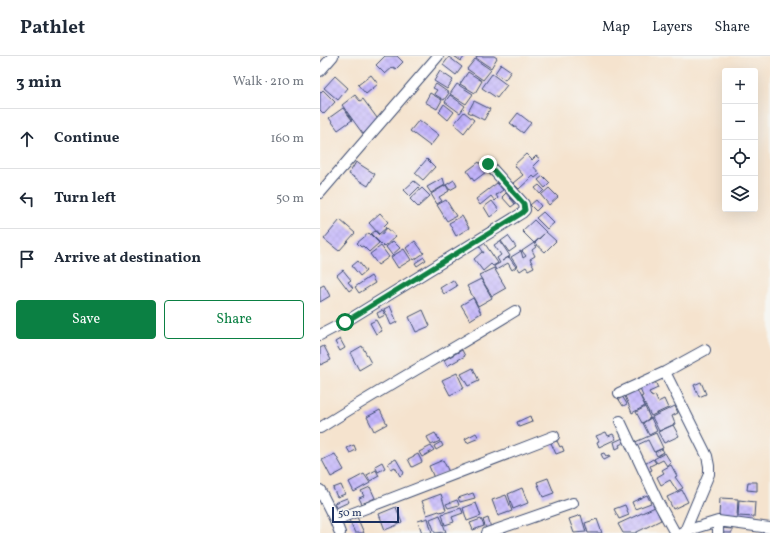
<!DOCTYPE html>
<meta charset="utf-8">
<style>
body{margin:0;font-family:Vollkorn,serif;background:#f2f2f3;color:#1f2937}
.controls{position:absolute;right:12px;top:12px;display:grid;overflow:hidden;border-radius:4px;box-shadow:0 4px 16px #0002}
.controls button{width:36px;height:36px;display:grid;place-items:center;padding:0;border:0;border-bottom:1px solid #e0e1e3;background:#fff;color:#1f2937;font:20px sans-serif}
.scale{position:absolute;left:12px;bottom:10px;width:67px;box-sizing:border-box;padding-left:4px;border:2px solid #1b2f5e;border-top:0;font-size:11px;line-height:14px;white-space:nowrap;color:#1b2f5e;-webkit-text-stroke:3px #f6f6f2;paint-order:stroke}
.stop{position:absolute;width:12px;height:12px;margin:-9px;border:3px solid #0b8043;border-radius:50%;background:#fff}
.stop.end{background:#0b8043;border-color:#fff;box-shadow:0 1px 4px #0008}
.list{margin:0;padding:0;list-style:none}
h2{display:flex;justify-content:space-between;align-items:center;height:52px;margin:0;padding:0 16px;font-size:17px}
h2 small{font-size:13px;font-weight:400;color:#747a83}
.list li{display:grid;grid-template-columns:26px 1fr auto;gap:12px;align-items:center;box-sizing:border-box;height:60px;padding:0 16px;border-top:1px solid #e0e1e3}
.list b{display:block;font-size:15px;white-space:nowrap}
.list em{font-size:13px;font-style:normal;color:#747a83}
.actions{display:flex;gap:8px;padding:12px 16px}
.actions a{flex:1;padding:9px 0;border:1px solid #0b8043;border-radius:4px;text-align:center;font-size:14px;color:#0b8043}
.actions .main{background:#0b8043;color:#fff}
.icon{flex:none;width:22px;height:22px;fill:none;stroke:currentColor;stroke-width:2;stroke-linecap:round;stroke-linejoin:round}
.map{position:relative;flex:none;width:450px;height:477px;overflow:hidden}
header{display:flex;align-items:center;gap:24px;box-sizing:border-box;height:56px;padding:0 20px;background:#fff;border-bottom:1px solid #e0e1e3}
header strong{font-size:19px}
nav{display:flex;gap:22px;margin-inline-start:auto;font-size:14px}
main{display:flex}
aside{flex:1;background:#fff}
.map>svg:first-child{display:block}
.building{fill:url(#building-cross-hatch)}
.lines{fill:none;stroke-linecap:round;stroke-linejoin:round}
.minor-casing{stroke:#3c4a6f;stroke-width:12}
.minor{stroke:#fff;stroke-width:10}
.route{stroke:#0b8043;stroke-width:5}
</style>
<header>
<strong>Pathlet</strong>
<nav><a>Map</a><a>Layers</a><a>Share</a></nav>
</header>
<main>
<aside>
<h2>3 min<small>Walk · 210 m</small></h2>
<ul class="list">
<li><svg class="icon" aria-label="ahead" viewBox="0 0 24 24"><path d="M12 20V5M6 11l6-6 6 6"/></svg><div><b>Continue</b></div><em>160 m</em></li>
<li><svg class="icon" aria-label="left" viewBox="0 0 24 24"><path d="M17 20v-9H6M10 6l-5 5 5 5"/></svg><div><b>Turn left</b></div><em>50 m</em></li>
<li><svg class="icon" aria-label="arrive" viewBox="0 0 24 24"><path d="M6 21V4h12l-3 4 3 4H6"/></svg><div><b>Arrive at destination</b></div></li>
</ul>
<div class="actions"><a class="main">Save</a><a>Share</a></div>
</aside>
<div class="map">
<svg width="450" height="477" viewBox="0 0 450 477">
<defs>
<pattern id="building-cross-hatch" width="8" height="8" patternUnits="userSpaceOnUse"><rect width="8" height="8" fill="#c1b2fc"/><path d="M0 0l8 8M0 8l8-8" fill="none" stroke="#a599da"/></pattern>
</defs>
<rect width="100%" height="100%" fill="#f6f6f2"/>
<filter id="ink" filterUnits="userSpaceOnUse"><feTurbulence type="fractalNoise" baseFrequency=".025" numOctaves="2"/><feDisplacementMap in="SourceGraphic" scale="8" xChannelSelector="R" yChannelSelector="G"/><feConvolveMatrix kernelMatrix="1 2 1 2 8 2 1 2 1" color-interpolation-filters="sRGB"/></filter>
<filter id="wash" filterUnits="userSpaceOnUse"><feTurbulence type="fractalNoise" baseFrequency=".012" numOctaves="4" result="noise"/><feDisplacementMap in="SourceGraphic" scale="16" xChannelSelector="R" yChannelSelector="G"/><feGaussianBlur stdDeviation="0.9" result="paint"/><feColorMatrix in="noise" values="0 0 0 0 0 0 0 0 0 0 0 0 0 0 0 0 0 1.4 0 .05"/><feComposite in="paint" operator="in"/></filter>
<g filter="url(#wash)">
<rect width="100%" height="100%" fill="#f5e3ce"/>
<g id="blocks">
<path class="building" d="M65 0H77L83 6 76 13 73 11 65 18 56 9Z
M134 0H145L141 5Z
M157 0H174L177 2 171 12 156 2Z
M129 1 142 11 136 19 123 9Z
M155 3 171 14 163 24 147 13Z
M181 8 191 15 185 24 175 17Z
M120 15 133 24 127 33 114 25Z
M148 16 162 25 155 37 140 28Z
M172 18 187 29 177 42 162 32Z
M51 19 58 28 46 38 38 29Z
M15 20 28 32 18 44 4 32Z
M116 28 129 37 124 44 114 38 117 34 113 32Z
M137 28 153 38 146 48 130 38Z
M3 34 15 46 4 58 0 54V37Z
M110 37 122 44 117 53 105 46Z
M35 39 40 45 43 43 60 66 43 78 22 49Z
M130 39 145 50 140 57 125 46Z
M154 45 170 53 164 64 148 56Z
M124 48 134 56 128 64 119 56Z
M23 52 32 64 18 74 9 62Z
M144 56 154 64 144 77 134 68Z
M198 57 211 67 203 77 190 67Z
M99 64 119 79 110 90 90 75Z
M206 98 212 104 216 100 220 103 213 110 220 118 215 122 213 120 199 133 193 127 203 119 194 109Z
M107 103 115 111 103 124 95 117Z
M36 106 55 118 48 130 29 118Z
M159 106 166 116 154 125 147 115Z
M223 120 230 127 225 132 218 124Z
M123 122 125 129 111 137 107 131Z
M134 124 137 130 130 134 126 129Z
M94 125 100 130 90 140 84 134Z
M177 127 183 134 176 139 178 142 175 145 171 140 160 149 156 143Z
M126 129 129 135 119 141 122 145 117 148 111 138Z
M219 129 224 134 220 138 215 132Z
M102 132 110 140 98 151 90 143Z
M229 132 238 141 229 149 221 139Z
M186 137 195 148 191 151 182 141Z
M126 144 136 160 127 165 117 149Z
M216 144 221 150 216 155 210 149Z
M172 145 179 154 170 161 164 151Z
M223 156 234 167 227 173 216 162Z
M60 157 68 166 64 170 66 172 59 178 49 167Z
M142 160 149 172 136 180 129 167Z
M20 164 35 177 19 195 4 183Z
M214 164 226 176 214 187 202 175Z
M67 172 76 180 64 191 51 178 55 175 60 180Z
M226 176 236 185 225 196 215 187Z
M49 177 59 187 49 196 43 190 41 191 37 187Z
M188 180 196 191 189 196 181 185Z
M73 185 80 192 72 199 66 191Z
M95 185 104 197 94 204 86 192Z
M163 185 178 207 173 210 171 208 163 215 154 203 162 196 164 197 158 188Z
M180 185 190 200 182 205 189 201 196 211 192 214 188 207 176 214 174 210 180 207 177 202 181 199 174 189Z
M214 187 216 191 212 194 215 200 210 203 214 211 208 214 206 211 200 215 191 201 201 195 203 202 206 200 202 195Z
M61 190 69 201 58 209 50 198Z
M84 193 91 204 78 212 71 201Z
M104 201 106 204 97 210 95 207Z
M38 205 46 215 40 220 32 210Z
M174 212 186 232 172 240 159 219Z
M23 214 31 224 28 226 33 232 29 235 17 219Z
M51 220 55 227 39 237 35 231Z
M161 223 172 242 158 250 147 230Z
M133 224 137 230 124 238 120 232Z
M4 229 10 240 0 246V231Z
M153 242 161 257 150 264 141 249Z
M70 250 77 266 71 269 64 253Z
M63 254 65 259 59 262 57 257Z
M103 254 110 270 96 276 89 261Z
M56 264 62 275 56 278 50 267Z
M20 283 25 292 20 295 15 286Z
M4 290 11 304 0 309V292Z
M42 290 51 307 39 314 30 297Z
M142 294 145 300 127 310 124 304Z
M153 312 159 325 148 330 141 318Z
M137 317 144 332 130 339 122 324Z
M334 323 338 332 329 336 332 341 335 339 338 346 344 343 348 352 331 360 321 341 323 340 319 331Z
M381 326 386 338 379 341 374 329Z
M317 334 325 350 312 357 305 340Z
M302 340 307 348 303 350 298 342Z
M355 350 358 357 352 360 355 368 339 375 332 361Z
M325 351 330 362 322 367 316 356Z
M60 354 67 368 54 375 47 361Z
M210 360 212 366 199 371 197 366Z
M331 362 337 375 329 379 323 367Z
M353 369 359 380 344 387 338 376Z
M286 376 288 380 293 378 296 383 279 391 277 386 279 385 276 380Z
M115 377 120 385 111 389 107 381Z
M156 377 159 382 147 387 145 383Z
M336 377 343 392 334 396 328 384 315 390 313 387Z
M303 382 305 386 299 389 300 391 296 393 294 386Z
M237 385 240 391 242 390 244 395 236 398 231 387Z
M121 386 123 390 116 394 114 390Z
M34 389 36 394 30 397 27 392Z
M111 390 114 394 102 401 99 396Z
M342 393 344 396 337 400 335 396Z
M284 397 286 400 289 399 290 401 284 404 281 398Z
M345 397 351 407 347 410 343 404 337 407 334 403Z
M15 398 24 414 11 421 2 404Z
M98 398 102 406 92 411 88 403Z
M76 403 84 417 80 420 75 411 71 413 68 407Z
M333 403 336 407 330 410 332 414 327 417 323 409Z
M123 404 129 416 114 422 109 410Z
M62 406 65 412 58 416 55 410Z
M351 409 357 420 355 421 363 432 357 435 350 424 341 429 337 421 344 417 342 414Z
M56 414 59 420 50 425 47 419Z
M44 418 50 427 34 436 29 426Z
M228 422 234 437 223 441 217 426Z
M428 426H437V435L427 434Z
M21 429 25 438 17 441 13 432Z
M50 431 55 442 42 448 39 442 44 440 41 435Z
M202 432 208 447 193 453 188 438Z
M362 434 368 446 353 453 347 441Z
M153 437 155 442 140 446 138 442Z
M121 438 126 454 120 456 119 455 107 459 102 445Z
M186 439 192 455 178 460 172 444Z
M327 439 331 447 315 453 312 446Z
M27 442 29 446 16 452 14 447Z
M400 442 418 443 417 462 399 461Z
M137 444 139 449 128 452 126 448Z
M419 444 435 446 434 461 418 460Z
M156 447 161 460 147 465 143 452Z
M305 449 309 459 299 463 294 453Z
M76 451 82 467 65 474 59 458Z
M335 451 341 464 315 477H303L298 468Z
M141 452 143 457 132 461 134 466 125 469 122 458Z
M120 459 126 476 115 477 110 463Z
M261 459 266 476 254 477 249 463Z
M37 461 44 477H35L29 464Z
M108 462 112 477H102L98 465Z
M168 462 171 472 166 473 163 464Z
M161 463 164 470 153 474 150 467Z
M277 463 282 477H268L265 467Z
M402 472 412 473V477H402Z"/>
</g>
</g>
<g filter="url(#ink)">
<use href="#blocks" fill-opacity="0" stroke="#3c4a6f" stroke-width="1"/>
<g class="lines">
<g class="minor-casing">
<path id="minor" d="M0 15 13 0
M0 137 118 0
M0 279 25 266 202 157 205 154 204 148 168 108
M345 316 387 400 389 410V418L365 475
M299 337 345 316 385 294
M300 365 338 446 355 477
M0 372C64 331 130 295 195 255
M0 434 15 464 20 477
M15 464 234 380
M398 465V477
M362 476 398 465 450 472
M167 477 253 447"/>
</g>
<use href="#minor" class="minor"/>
</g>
</g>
<g class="lines" filter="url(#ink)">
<path class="route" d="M25 266 202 157 205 154 204 148 168 108"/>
</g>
</svg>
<div class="controls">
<button>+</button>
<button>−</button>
<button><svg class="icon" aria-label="locate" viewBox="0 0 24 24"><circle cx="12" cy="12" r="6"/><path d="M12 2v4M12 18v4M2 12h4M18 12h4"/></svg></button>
<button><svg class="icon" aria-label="layers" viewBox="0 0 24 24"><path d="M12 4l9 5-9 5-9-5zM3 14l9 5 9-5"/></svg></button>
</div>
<div class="scale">50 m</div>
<div class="stop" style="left:25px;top:266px"></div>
<div class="stop end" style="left:168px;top:108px"></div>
</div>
</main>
